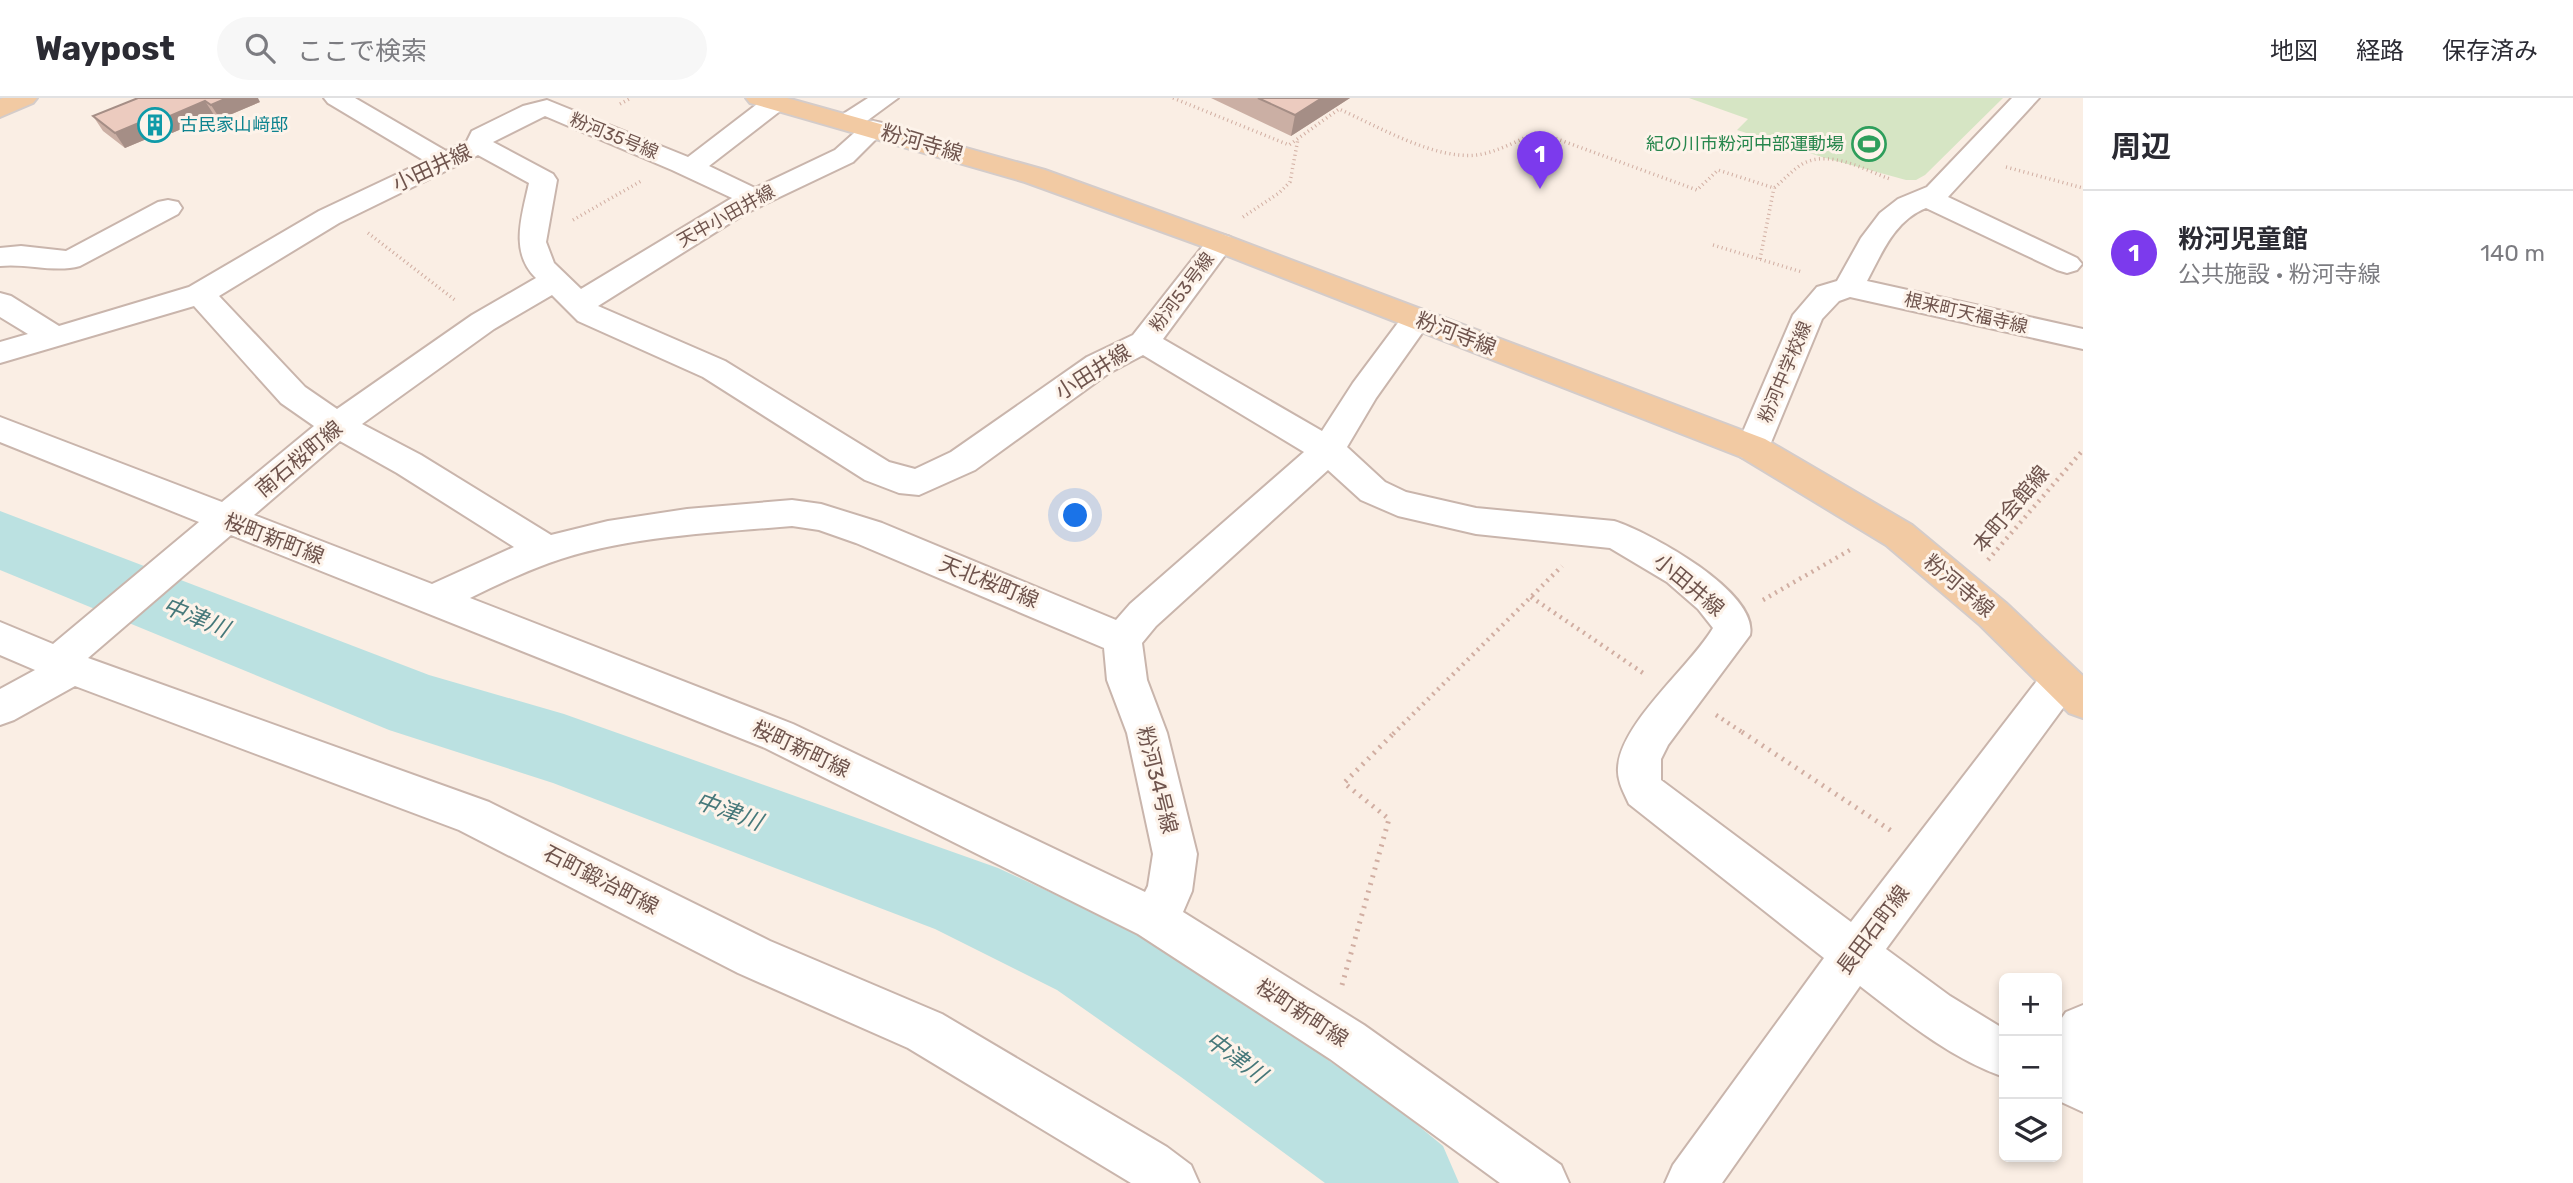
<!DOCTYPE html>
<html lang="ja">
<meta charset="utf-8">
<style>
body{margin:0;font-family:Rubik,"Noto Sans JP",sans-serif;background:#f7f7f7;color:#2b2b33}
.controls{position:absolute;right:21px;bottom:21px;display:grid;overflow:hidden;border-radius:10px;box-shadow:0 4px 10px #0003}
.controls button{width:63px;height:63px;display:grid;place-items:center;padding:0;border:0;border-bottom:2px solid #e1e1e2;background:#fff;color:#2b2b33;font:35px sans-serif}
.you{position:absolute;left:1076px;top:418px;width:24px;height:24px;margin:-18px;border:5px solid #fff;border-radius:50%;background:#1a73e8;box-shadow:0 0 0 10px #1a73e833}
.badge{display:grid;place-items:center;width:46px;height:46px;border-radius:50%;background:#7c3aed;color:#fff;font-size:23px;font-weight:700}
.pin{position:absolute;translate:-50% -58px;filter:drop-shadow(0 2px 4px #0008)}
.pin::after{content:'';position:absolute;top:37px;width:24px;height:21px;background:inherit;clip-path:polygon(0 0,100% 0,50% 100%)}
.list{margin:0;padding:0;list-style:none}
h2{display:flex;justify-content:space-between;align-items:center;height:91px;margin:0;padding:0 28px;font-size:30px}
h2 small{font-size:23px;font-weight:400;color:#7c7c81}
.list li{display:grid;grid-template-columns:46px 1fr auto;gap:21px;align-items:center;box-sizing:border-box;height:126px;padding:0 28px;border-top:2px solid #e1e1e2}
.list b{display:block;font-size:26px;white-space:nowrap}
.list p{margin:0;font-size:23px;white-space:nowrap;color:#7c7c81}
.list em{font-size:23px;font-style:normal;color:#7c7c81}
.icon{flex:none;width:38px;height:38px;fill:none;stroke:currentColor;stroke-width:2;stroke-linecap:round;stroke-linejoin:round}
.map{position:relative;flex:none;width:2083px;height:1085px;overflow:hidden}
header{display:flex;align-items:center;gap:42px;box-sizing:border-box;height:98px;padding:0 35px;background:#fff;border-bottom:2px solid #e1e1e2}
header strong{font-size:33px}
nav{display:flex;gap:38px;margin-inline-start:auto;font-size:24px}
.search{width:490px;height:63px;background:#f7f7f7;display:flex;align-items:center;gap:18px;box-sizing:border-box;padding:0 24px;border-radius:38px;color:#7c7c81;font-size:26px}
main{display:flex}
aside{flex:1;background:#fff}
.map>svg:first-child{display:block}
.green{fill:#d6e5c4}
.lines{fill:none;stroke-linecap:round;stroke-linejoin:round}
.river{fill:#bbe1e1;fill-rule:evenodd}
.minor-casing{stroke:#c9b5ac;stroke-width:4}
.major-casing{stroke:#d4ccca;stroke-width:4}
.path-far2{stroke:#d1aea2;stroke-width:3.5;stroke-dasharray:1 3.5;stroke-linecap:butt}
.path-far1{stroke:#d1aea2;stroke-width:4.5;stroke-dasharray:2 5;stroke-linecap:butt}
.path{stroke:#d1aea2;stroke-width:5;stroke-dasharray:2 6;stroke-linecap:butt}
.minor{fill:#fff;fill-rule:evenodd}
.major{fill:#f2caa3;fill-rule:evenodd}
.wall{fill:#cbafa4}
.shaded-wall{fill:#a58e86}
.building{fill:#eccbbf;stroke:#a58e86;stroke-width:2}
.labels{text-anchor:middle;stroke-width:6;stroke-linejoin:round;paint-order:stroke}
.far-culture-label{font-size:18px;fill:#0d838f;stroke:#fdf3ea;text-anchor:start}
.far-street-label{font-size:18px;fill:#6f544d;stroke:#fdf3ea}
.far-leisure-label{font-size:18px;fill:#27864d;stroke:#fdf3ea;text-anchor:end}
.street-label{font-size:21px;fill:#6f544d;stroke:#fdf3ea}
.water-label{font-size:23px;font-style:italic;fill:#46787a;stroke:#fdf3ea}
</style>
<header>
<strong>Waypost</strong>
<div class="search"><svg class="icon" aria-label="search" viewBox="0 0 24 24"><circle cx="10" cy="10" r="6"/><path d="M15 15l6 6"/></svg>ここで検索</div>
<nav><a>地図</a><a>経路</a><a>保存済み</a></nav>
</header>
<main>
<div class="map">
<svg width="2083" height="1085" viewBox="0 0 2083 1085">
<rect width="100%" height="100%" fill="#faeee4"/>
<path class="green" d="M1689 0H2003L1925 77 1916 82H1906L1822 59 1737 32 1748 21Z"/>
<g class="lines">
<path class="river" d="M0 413 429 577 564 616 998 770 1123 828 1251 909 1392 1006 1443 1048 1459 1085H1325L1181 979 1057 892 935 831 553 685 389 632 0 472Z"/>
<g class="minor-casing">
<path id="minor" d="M324 0H355L446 53 467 43 472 33 523 8 547 2 688 59 765 0H784L788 5 784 10 709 68 755 90 835 52 863 27 849 32 840 30 836 24 840 18 868 0H898L864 25 873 23 882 25 886 31 853 64 746 115 598 208 725 263 889 364 915 371 951 354 1087 259 1133 237 1210 139 1220 136 1230 139 1234 145 1163 241 1322 333 1353 285 1406 214 1417 211 1428 214 1432 221 1376 300 1347 349 1385 384 1406 394 1476 410 1614 423C1649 434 1759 494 1750 537L1668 647 1661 661V682L1851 824 2046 571 2060 567 2074 571 2080 583 2074 595 1886 851 1950 898 2004 931V979C1950 960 1905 923 1860 888L1722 1085H1665L1673 1067 1824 860 1629 706C1624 695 1617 683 1618 670 1620 625 1691 568 1713 530L1698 511 1667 484 1610 450 1476 436 1398 418 1361 402 1328 372 1156 528 1142 545 1147 582 1167 635 1197 756 1192 793 1183 814 1364 927 1561 1067 1569 1085H1500L1330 961 1138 836 765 650 231 437 88 560 489 704 770 843 942 916 1167 1049 1191 1067 1199 1085H1131L908 950 738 875 459 732 75 588 14 622 0 627V591L35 572 0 557V524L53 546 199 424 0 344V319L222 404 314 328 281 305 194 208 0 265V244L28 236 0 219V195L11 198 59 228 189 189 319 113 425 63 328 5ZM545 18 672 72 732 100 581 191 554 165 546 144 557 82 553 76 493 44ZM478 57 529 85C522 118 509 154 536 180L472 217 337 311 305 289 219 198 339 125ZM552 197 578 223 703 279 865 382 899 395 919 397 975 372 1109 275 1143 257 1304 354 1130 506 1116 522 882 425 821 406 792 402 687 411 608 423 551 437 421 357 362 326 494 231ZM340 343 397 375 514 449 432 486 254 417ZM792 428 819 432 856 445 1104 550 1107 582 1127 635 1153 756 1148 788 1145 794 793 626 470 500C496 487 522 475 549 465 625 438 712 435 792 428Z
M2012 0H2039L1948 99 2077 160 2082 166 2077 172 2067 175 2057 172 1926 110C1894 123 1882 155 1867 183L2083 231V251L1850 199 1839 203 1822 221 1765 359 1753 362 1741 359 1736 350 1793 217 1817 189 1837 183 1861 140 1880 115 1898 101 1927 89Z
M168 102 178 104 182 110 178 116 80 168C55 175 26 165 0 168V150L21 148 66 153 158 104Z
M2083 907V1014L2057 1002V927L2066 914Z"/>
</g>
<g class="major-casing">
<path id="major" d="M3 0H37L33 5 0 19V1Z
M746 0H787L1045 72 1230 139 1765 341 1912 427 2006 505 2083 578V620L2069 615 1980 527 1886 447 1741 359 1210 151 1025 84 750 5Z"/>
</g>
<path class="path-far2" d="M1173 0 1289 47 1339 11C1377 28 1435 62 1477 57 1498 54 1518 42 1538 34L1697 92 1718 72 1774 90C1784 82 1793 71 1804 65 1831 52 1865 72 1890 81
M620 6 631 0
M2006 69 2083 90
M1243 119 1279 95 1290 84 1298 41
M573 122 641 83
M368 135 455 202
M1713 147 1802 174
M1760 161 1774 90"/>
<path class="path-far1" d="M1988 462 2083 352
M1531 499 1646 577
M1763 502 1850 452
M1716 617 1745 636
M1393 636 1562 468"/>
<path class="path" d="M1742 634 1893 734
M1342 887 1389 721 1344 685 1395 634"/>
<use href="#minor" class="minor"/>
<use href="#major" class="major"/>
</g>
<path class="wall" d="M138 0 260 4 220 21 214 17 172 35 168 32 125 50 103 33 93 18Z
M1211 0H1350L1291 38Z"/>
<path class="shaded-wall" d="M227 0H258L260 4 220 21 211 7Z
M1322 0H1350L1291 38 1295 17Z
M205 3 214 17 172 35 163 21Z
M158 17 168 32 125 50 115 35Z"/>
<path class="building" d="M138 0H227L211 7 205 3 163 21 158 17 115 35 93 18Z
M1258 0H1322L1295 17Z"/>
<defs>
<g id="building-ring" transform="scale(1.75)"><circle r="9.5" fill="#fdf3ea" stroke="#0f9aa8" stroke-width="1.5"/><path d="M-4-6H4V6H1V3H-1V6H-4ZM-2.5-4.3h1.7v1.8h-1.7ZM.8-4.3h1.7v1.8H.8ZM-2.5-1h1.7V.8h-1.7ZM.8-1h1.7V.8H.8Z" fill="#0f9aa8"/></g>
<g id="stadium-ring" transform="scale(1.75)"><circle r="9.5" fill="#fdf3ea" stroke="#2e9e5b" stroke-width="1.5"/><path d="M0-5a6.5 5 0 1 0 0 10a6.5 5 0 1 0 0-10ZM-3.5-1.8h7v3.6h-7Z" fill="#2e9e5b"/></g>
</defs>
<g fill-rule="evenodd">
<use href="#building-ring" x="155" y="27"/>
<use href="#stadium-ring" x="1869" y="46"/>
</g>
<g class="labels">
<g class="far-culture-label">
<text x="180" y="33">古民家山﨑邸</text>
</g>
<g class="far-street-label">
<text transform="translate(614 38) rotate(22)" y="6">粉河35号線</text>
<text transform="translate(726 118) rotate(-29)" y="6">天中小田井線</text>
<text transform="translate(1182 194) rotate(-53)" y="6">粉河53号線</text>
<text transform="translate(1966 215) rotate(13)" y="6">根来町天福寺線</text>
<text transform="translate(1785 274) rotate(-67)" y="6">粉河中学校線</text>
</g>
<g class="far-leisure-label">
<text x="1844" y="52">紀の川市粉河中部運動場</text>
</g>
<g class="street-label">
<text transform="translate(922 45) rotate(16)" y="7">粉河寺線</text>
<text transform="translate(432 70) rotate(-25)" y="7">小田井線</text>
<text transform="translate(1456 236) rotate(21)" y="7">粉河寺線</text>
<text transform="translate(1093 274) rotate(-32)" y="7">小田井線</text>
<text transform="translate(299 361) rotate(-40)" y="7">南石桜町線</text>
<text transform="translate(2011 411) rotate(-50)" y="7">本町会館線</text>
<text transform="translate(274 441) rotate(21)" y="7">桜町新町線</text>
<text transform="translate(989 484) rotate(22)" y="7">天北桜町線</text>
<text transform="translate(1689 487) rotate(40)" y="7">小田井線</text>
<text transform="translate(1959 488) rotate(40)" y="7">粉河寺線</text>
<text transform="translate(801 651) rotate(25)" y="7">桜町新町線</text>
<text transform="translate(1157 682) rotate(76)" y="7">粉河34号線</text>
<text transform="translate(601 782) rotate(27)" y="7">石町鍛冶町線</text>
<text transform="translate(1873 832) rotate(-53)" y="7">長田石町線</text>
<text transform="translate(1302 915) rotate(33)" y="7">桜町新町線</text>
</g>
<g class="water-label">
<text transform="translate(196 519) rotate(22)" y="8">中津川</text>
<text transform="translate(729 713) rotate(20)" y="8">中津川</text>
<text transform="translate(1236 959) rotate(36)" y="8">中津川</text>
</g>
</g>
</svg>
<div class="controls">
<button>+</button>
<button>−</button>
<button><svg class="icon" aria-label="layers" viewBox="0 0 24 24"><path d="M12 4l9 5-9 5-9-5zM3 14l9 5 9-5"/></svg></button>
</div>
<div class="you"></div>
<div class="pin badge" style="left:1540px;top:91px">1</div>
</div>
<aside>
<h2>周辺<small></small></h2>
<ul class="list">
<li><span class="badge">1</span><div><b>粉河児童館</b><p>公共施設 · 粉河寺線</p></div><em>140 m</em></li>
</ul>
</aside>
</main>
